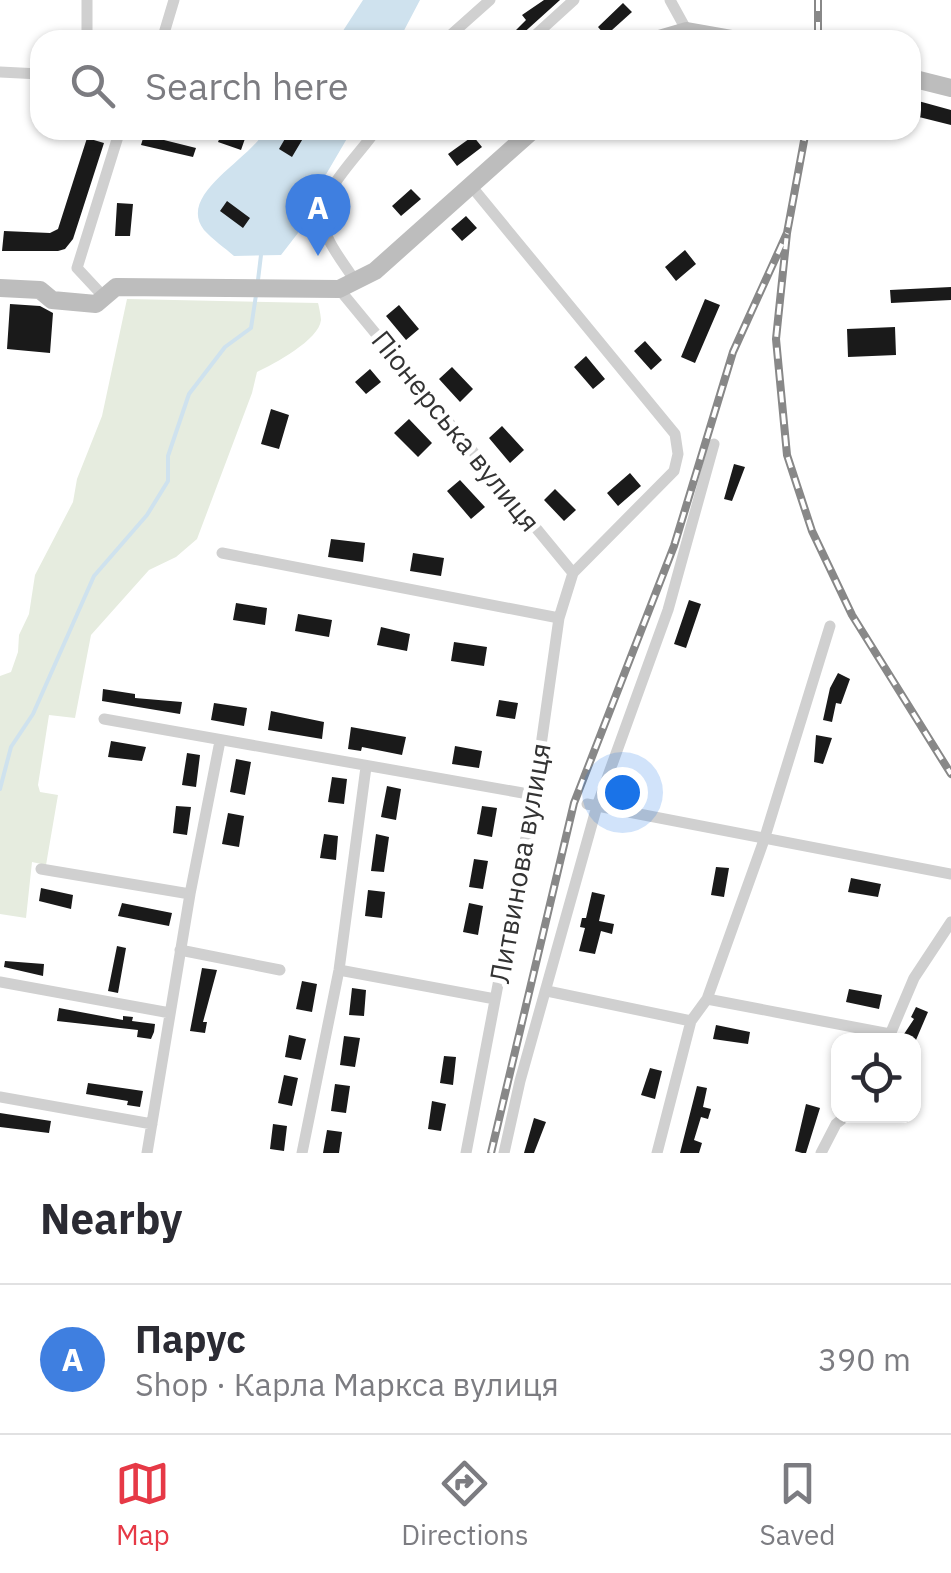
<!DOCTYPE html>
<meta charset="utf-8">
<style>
body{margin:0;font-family:"IBM Plex Sans",sans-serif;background:#f7f7f7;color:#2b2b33}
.controls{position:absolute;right:30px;bottom:30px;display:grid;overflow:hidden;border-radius:20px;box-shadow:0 2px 8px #0004}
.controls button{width:90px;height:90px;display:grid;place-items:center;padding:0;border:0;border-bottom:2px solid #e1e1e2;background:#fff;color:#2b2b33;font:50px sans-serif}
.you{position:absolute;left:622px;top:792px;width:35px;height:35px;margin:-25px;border:8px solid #fff;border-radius:50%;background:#1a73e8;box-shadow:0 0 0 15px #1a73e833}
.badge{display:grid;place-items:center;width:65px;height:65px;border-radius:50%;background:#e63946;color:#fff;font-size:32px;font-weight:700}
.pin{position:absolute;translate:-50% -82px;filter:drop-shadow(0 2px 5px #0008)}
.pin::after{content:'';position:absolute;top:52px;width:35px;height:30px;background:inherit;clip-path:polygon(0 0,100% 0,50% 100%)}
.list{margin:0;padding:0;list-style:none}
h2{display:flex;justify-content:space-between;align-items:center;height:130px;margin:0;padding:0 40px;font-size:42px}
h2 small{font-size:32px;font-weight:400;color:#7c7c81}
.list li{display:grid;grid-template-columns:65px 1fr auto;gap:30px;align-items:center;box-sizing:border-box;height:150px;padding:0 40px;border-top:2px solid #e1e1e2}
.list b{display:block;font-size:38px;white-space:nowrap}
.list p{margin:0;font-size:32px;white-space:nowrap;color:#7c7c81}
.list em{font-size:32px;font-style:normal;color:#7c7c81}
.icon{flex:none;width:55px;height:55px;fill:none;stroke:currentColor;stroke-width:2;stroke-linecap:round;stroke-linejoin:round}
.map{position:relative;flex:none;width:951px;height:1153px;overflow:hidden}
.search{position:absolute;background:#fff;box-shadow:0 2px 8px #0004;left:30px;right:30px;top:30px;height:110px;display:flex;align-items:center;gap:25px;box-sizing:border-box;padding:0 35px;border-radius:30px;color:#7c7c81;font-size:38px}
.sheet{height:280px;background:#fff}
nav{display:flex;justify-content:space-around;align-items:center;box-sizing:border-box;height:140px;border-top:2px solid #e1e1e2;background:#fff;font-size:28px;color:#7c7c81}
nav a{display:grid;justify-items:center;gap:5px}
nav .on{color:#e63946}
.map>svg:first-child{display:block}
.green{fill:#e6ecdf}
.water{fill:#cfe2ee}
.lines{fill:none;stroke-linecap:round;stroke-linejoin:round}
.stream{stroke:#cfe2ee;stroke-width:4}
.building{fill:#1a1a1a}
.street{stroke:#d0d0d0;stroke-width:11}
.secondary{stroke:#bdbdbd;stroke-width:18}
.rail-casing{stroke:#888;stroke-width:8}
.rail{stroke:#fff;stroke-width:4;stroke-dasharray:11;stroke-linecap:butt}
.labels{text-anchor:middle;stroke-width:10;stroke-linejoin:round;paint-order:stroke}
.street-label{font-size:28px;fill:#333;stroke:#fff}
</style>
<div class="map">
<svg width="951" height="1153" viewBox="0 0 951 1153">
<rect width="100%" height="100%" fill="#fff"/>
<path class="green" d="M127 299 318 303C319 306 321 317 321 320 319 340 274 364 257 372L252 393 197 539 176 557 149 570 91 635 75 718 49 715 38 785 40 792 58 795 46 865 32 862 26 918 0 914V676L11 672 18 652 19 635 29 614 35 575 73 502 77 479 102 416Z"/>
<path class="water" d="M363 0H420L399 40H337Z
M265 130H352L304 212 298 233 281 255 234 256C225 248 212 239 204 230 176 194 252 159 265 130Z"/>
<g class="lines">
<path class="stream" d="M258 280 261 255
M0 789 11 747 33 714 94 576 147 515 168 481V456L189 394 225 347 251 328 256 295"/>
</g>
<path class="building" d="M544 0H560L519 37 514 32 526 20 522 15Z
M623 3 632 12 612 30 617 36 609 40 598 27Z
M911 99 951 110V125L911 115Z
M223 130 247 133 241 150 218 142Z
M290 130H308L292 157 279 149Z
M144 135 196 148 193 157 141 145Z
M473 136 482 147 457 166 448 154Z
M87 138 104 143 73 239 65 249 58 251H2L4 231 50 233 58 229Z
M411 189 421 199 401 216 392 206Z
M227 201 250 218 243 228 220 211Z
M117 203 133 204 130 236H115Z
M466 216 477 228 462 241 451 229Z
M685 250 696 264 676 281 665 267Z
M951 287V300L891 303 890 290Z
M705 299 720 305 695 363 681 357Z
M10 304 40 306 53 313 50 353 7 349Z
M399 305 419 329 406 340 386 316Z
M895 327 896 355 848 357 847 329Z
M645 341 662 360 651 370 634 351Z
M586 356 605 379 593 389 574 367Z
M452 367 473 389 460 402 439 379Z
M370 369 381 382 366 394 355 382Z
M271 409 289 415 279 449 261 444Z
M409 419 432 443 418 457 394 433Z
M502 426 524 450 510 463 489 438Z
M734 464 745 467 732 501 724 499Z
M630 473 641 486 618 506 607 493Z
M460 480 485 507 471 519 447 491Z
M555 489 576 510 564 521 544 500Z
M331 539 365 543 363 562 328 557Z
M413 553 444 558 441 576 410 571Z
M689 600 701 604 686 648 674 644Z
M236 603 267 608 265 625 233 620Z
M298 614 332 620 329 637 295 631Z
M381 627 410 634 407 651 377 645Z
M454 642 487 647 484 666 451 661Z
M838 673 850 679 841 704 836 703 832 722 823 720 830 688Z
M103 689 135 694V698L182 702 180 714 102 701Z
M499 700 518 703 515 719 496 716Z
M214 703 247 708 244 726 211 720Z
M271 711 324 722 322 739 268 730Z
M351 727 406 737 402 755 362 747 361 751 348 749Z
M816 735 832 738 823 764 814 762Z
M111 741 146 747 142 761 108 757Z
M455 746 482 751 479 768 452 764Z
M187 753 200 755 196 787 182 785Z
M236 759 251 762 245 795 230 792Z
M332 777 347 779 344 804 328 802Z
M387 786 401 789 396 820 381 817Z
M176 806 191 807 187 835 173 833Z
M482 806 497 808 492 837 477 834Z
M228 813 244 816 239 847 222 844Z
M324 834 338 836 336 860 320 858Z
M376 834 389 837 384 872 371 871Z
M474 859 488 861 483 889 469 887Z
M716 867 729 868 724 897 711 895Z
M851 878 881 884 878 897 848 892Z
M41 888 73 895 71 909 39 901Z
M368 890 385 892 382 918 365 916Z
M592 892 605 895 599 921 614 924 612 934 601 931 595 954 579 951 585 928 580 927 582 918H586Z
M122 903 172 913 169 926 118 916Z
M469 903 483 906 478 935 463 932Z
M117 946 126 948 118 993 108 991Z
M5 961 44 964 43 976 4 967Z
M202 968 217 970 203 1022H207L205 1033 190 1031Z
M302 981 317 984 312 1012 296 1009Z
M352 988 366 990 364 1016 349 1015Z
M849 989 882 995 879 1009 846 1002Z
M916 1007 928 1012 916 1040H900L914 1019 911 1017Z
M59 1008 123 1020V1016L133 1017 132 1021 155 1024 154 1032 151 1039 137 1037 138 1030 57 1021Z
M716 1025 750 1032 748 1044 713 1039Z
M289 1035 306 1039 301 1060 285 1057Z
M344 1036 360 1038 355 1067 340 1065Z
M444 1056 456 1057 453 1085 440 1083Z
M650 1068 662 1071 655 1099 641 1095Z
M284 1075 298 1078 292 1106 278 1103Z
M88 1083 143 1091 140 1107 127 1105 128 1101 86 1094Z
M335 1084 350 1086 346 1113 331 1111Z
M697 1086 707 1088 703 1107 711 1109 708 1119 701 1117 694 1140 702 1143 699 1153H680Z
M432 1101 446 1104 441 1131 428 1129Z
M806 1104 820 1108 806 1153H802L795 1151Z
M0 1113 51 1121 49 1133 0 1127Z
M534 1118 546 1122 534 1153H524Z
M273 1124 287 1126 284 1151 270 1149Z
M327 1130 342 1132 339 1153H323Z"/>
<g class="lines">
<path class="street" d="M87 0V40
M670 0 687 31
M162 40 174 0
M445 40 490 0
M530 40 574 0
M0 72 40 74
M355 281C344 263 323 239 322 217 321 190 361 153 376 130
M339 289 573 573
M104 297 77 268 120 130
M222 553 559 618
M104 719 534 795
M587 804 951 874
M41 869 190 894
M180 950 280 970
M339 970 495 999
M0 982 170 1013
M547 991 691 1021
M707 999 890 1034
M889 1037 914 978 951 922
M0 1097 152 1124
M147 1153 190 894 220 741
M302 1153 339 970 366 767
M466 1153 534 795 559 618 573 573 674 471 678 454 675 434 472 187
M504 1153 520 1081 597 806 668 610 714 444
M657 1153 691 1021 707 999 764 840 830 626
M821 1153 836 1124 846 1116"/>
<path class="secondary" d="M656 40 687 31 738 40
M911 78 951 88
M0 288 40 290 52 300 96 304 116 287 339 289 375 271 533 130"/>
<g class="rail-casing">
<path id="rail" d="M818 0V40
M806 130 787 233 776 339 787 455 812 531 852 615 951 774
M491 1153 574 803 674 546 733 352 787 233"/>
</g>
<use href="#rail" class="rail"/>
</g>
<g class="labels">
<g class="street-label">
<text transform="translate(456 431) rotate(51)" y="10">Піонерська вулиця</text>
<text transform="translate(520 863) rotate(-80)" y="10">Литвинова вулиця</text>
</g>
</g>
</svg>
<div class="controls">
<button><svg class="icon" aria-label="locate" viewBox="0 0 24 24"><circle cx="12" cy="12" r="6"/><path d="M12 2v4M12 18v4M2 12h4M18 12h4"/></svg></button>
</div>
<div class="you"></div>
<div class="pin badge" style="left:318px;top:256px;background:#3f7fe0">A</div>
<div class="search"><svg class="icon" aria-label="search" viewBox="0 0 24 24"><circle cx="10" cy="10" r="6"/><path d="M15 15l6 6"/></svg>Search here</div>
</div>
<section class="sheet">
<h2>Nearby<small></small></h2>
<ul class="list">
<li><span class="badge" style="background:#3f7fe0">A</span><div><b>Парус</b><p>Shop · Карла Маркса вулиця</p></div><em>390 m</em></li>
</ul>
</section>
<nav>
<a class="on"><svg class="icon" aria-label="map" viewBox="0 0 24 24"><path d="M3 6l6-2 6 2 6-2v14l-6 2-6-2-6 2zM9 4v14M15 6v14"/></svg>Map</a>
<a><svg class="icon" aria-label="directions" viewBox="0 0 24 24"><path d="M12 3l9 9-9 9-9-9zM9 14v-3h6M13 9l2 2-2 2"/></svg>Directions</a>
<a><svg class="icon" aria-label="saved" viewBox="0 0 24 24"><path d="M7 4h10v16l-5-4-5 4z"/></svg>Saved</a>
</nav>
